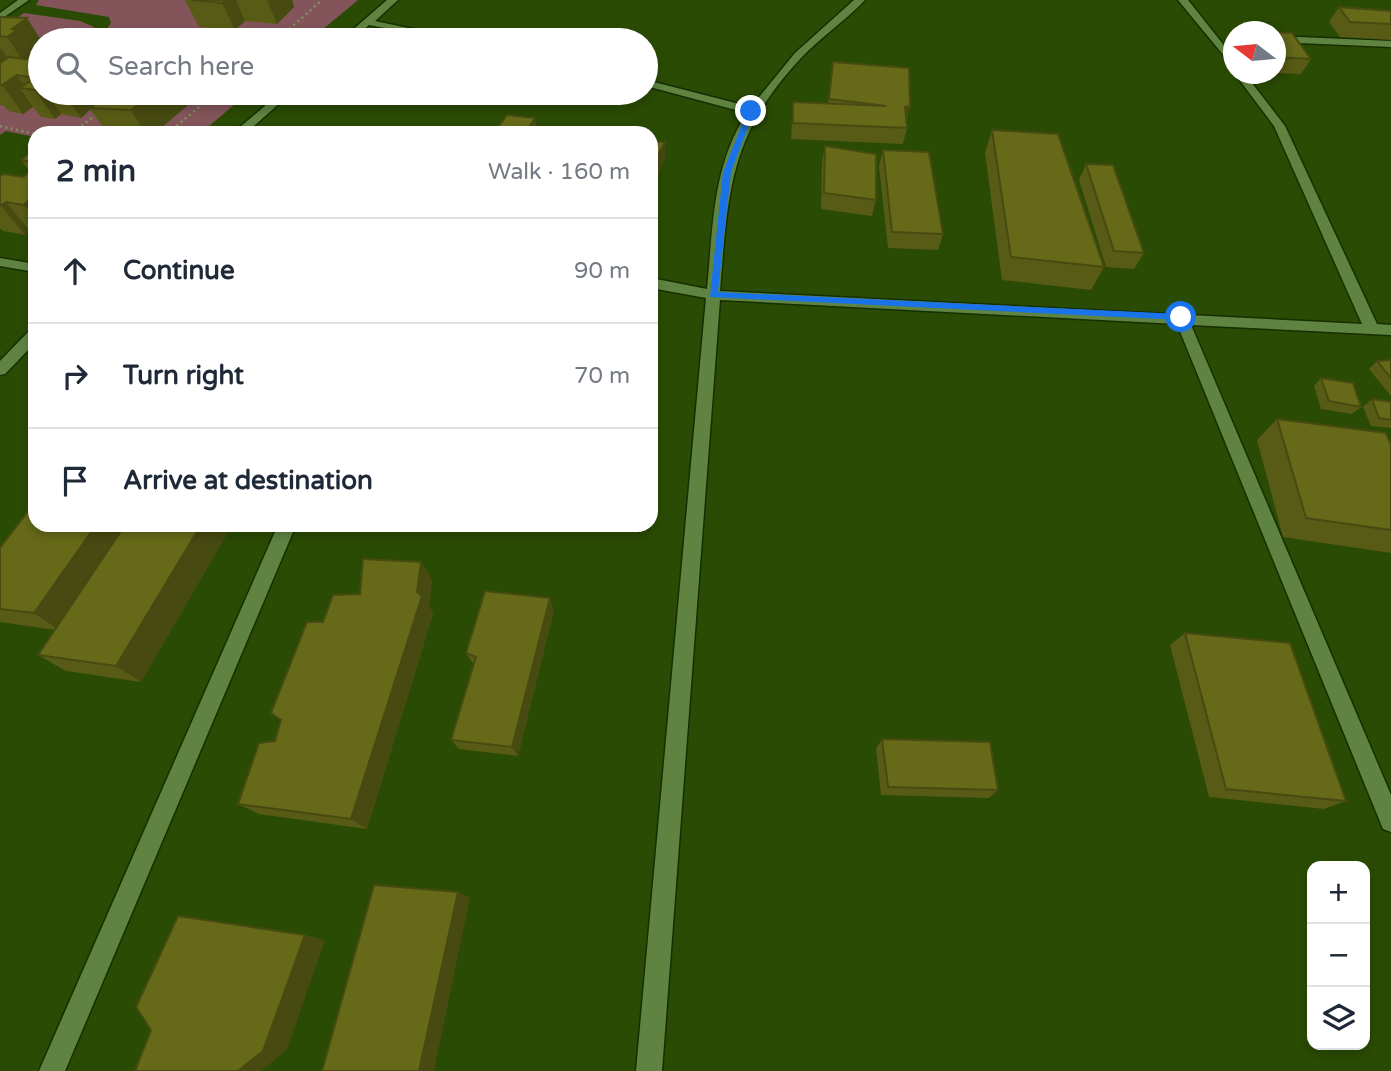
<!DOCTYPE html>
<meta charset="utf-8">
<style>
body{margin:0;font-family:"Varela Round",sans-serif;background:#f2f2f3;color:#1f2937}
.controls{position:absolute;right:21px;bottom:21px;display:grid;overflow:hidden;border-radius:14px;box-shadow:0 4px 10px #0003}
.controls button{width:63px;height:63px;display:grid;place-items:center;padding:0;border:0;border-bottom:2px solid #e0e1e3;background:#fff;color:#1f2937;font:35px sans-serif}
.compass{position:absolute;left:1223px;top:21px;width:63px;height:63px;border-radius:50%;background:#fff;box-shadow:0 4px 10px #0003;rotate:286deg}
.stop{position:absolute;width:21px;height:21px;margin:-16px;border:5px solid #1a73e8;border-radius:50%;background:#fff}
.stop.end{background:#1a73e8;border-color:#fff;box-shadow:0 2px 7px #0008}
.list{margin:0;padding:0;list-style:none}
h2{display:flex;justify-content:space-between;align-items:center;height:91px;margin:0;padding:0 28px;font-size:30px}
h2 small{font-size:23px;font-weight:400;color:#747a83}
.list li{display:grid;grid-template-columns:46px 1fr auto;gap:21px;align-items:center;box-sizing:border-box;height:105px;padding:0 28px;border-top:2px solid #e0e1e3}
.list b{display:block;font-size:26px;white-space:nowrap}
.list em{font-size:23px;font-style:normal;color:#747a83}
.icon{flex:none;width:38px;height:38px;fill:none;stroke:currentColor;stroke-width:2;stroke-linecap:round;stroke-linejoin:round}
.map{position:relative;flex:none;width:1391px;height:1071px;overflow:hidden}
.search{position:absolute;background:#fff;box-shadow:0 4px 10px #0003;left:28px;top:28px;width:630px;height:77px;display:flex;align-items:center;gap:18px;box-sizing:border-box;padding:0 24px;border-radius:38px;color:#747a83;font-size:26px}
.panel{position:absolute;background:#fff;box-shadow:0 4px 10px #0003;left:28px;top:126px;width:630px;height:406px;border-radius:21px}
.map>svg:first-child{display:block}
.green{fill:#83555a}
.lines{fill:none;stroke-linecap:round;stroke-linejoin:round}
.minor-casing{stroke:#162f00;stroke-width:3}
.path{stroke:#7a9561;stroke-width:2.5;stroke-dasharray:2 3.5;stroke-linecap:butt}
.minor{fill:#5f8442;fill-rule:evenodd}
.wall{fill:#585b15}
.shaded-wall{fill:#474a11}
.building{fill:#666a18;stroke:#474a11;stroke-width:2}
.route{fill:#1a73e8}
</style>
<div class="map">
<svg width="1391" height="1071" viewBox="0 0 1391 1071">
<rect width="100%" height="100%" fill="#2a4b04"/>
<path class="green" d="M39 0H358L310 40H98L111 23 109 17 36 5Z
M24 13 80 21 94 27 81 40H40V93H248L201 133H35V137L6 131 0 135V31Z"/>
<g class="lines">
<g class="minor-casing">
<path id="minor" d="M18 0H29L0 20V13Z
M387 0H398L375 21 465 40H446L369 25 352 40H341Z
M854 0H865C845 21 821 37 801 58 729 135 728 192 720 291L1362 324 1274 126 1235 74H1245L1285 126 1377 324 1391 325V335L1191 325 1391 795V832L1383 829 1177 324 720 300 662 1071H636L706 298 651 288V278L707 289C713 228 712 166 747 113L646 86V80L751 107 795 53Z
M1178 0H1188L1234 58V68Z
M1276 36 1391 41V47L1276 42Z
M280 93H291L246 133H233Z
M0 258 35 264V272L0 266Z
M35 329V343L5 374 0 375V361L30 330Z
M278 525H296L65 1071H39Z"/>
</g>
<path class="path" d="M277 40 322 0
M0 126 35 134
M73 133 99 112
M168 133 216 93
M28 146 35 141"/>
<use href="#minor" class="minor"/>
</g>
<path class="wall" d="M185 0H292L294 7 277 24 245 21 235 30 199 27Z
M1339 7 1391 11V40L1340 37 1329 22Z
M0 17 37 57 33 60 40 93H202L155 133H107L90 109 81 118 61 114 55 119 41 117 33 107 23 114 8 111 3 105H0Z
M1276 32 1311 59 1301 74 1276 73Z
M833 62 910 106 906 121 907 128 903 144 791 139 793 102 828 104Z
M992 130 1104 267 1091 290 1002 280 985 153Z
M651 141 665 158 657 176 651 175Z
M825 146 876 200 872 216 821 209 822 162Z
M35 149V232L30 231 25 235 3 231 0 228V176L23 177 29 171 21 160Z
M883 150 943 234 938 250 888 248 879 166Z
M1086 164 1144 253 1134 269 1106 267 1079 180Z
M1391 360V396L1369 369 1377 361Z
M1321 378 1361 407 1352 414 1321 409 1314 386Z
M1372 399 1391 402V428L1371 426 1363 407Z
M1277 419 1391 445V553L1283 537 1257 440Z
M35 525H232L141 682 66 671 38 655 55 630 0 622V548Z
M421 562 432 580 429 606 433 614 367 829 259 814 238 804 275 741 323 622 360 594Z
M554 610 518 756 459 749 451 740 474 665 466 653Z
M1185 633 1346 801 1324 809 1209 797 1170 645Z
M882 739 998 790 989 798 881 795 876 749Z"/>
<path class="shaded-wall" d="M225 0H236L245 21 235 30 222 3Z
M267 0H292L294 7 277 24Z
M27 18 41 40H40V50L35 54 37 57 26 65 7 37 12 29Z
M0 47 11 63 0 83Z
M17 75 26 89 20 88 33 107 23 114 2 85Z
M40 87V93H46L61 114 55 119 35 90Z
M64 93H101L98 94 101 99 81 118Z
M152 93H202L155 133H145L131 110Z
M910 106 906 122 905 107Z
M535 118 537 133H525Z
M665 142V158L657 176 656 160Z
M35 195V219L24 205Z
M6 202 30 231 25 235 1 206Z
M96 525H132L61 631 34 613Z
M201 525H232L141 682 116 666Z
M421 562 432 580 429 606 433 614 367 829 351 819 417 592Z
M550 598 554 610 518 756 512 747Z
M458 892 470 898 434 1071H419Z
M305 935 325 940 287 1050 261 1071H238Z"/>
<path class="building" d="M192 0H225L222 3Z
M1339 7 1391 11V24L1350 22Z
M0 17 27 18 12 29H18L7 37 0 36Z
M1276 32 1292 33 1311 59 1276 57Z
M9 57 40 61V87L35 90 20 88 34 78 17 75 2 85H0V63Z
M833 62 909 68 910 106 905 107 907 128 793 123V102L886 106 829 99Z
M100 93H152L131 110 90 108 106 95 98 94Z
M507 115 535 118 525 133H494Z
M992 130 1058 134 1104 267 1011 257Z
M651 141 665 142 656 160 651 159Z
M825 146 876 154V200L824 193Z
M35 149V162L21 160Z
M883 150 929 152 943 234 892 232Z
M1086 164 1113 165 1144 253 1114 251Z
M35 167V195L24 205 6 202 0 206V176L4 174 23 177Z
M1391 360V378L1377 361Z
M1321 378 1353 383 1361 407 1329 401Z
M1372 399 1391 402V420L1379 418Z
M1277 419 1386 433 1391 445V530L1306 518Z
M35 502V525H96L34 613 0 609V548Z
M125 525H201L116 666 38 655Z
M363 559 421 562 417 592 422 596 351 819 238 804 259 743 275 741 281 720 271 713 307 622H323L333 595 360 594Z
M485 591 550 598 512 747 451 740 476 657 466 653Z
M1185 633 1290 643 1346 801 1226 789Z
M882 739 990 742 998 790 888 787Z
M374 885 458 892 419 1071H322Z
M178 916 305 935 263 1051 238 1071H135L151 1030 136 1007Z"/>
<path class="route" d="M748 110 754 111 731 172 718 292 1181 314 1186 317 1181 320 710 297 723 172Z"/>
</svg>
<div class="controls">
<button>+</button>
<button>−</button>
<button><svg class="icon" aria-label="layers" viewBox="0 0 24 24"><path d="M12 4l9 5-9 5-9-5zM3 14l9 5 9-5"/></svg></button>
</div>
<svg class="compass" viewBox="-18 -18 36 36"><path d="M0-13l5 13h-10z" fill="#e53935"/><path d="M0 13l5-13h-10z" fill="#747a83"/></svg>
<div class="stop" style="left:1181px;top:317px"></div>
<div class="stop end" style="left:751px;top:111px"></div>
<div class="search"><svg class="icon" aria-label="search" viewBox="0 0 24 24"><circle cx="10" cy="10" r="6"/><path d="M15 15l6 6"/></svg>Search here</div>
<section class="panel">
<h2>2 min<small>Walk · 160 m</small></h2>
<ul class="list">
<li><svg class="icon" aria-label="ahead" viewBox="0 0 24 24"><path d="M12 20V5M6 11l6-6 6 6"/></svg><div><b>Continue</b></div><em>90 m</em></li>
<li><svg class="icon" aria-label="right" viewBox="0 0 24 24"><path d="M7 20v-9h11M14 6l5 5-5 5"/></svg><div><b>Turn right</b></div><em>70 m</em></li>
<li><svg class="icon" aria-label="arrive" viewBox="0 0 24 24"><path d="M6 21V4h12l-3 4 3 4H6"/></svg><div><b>Arrive at destination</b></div></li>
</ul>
</section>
</div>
